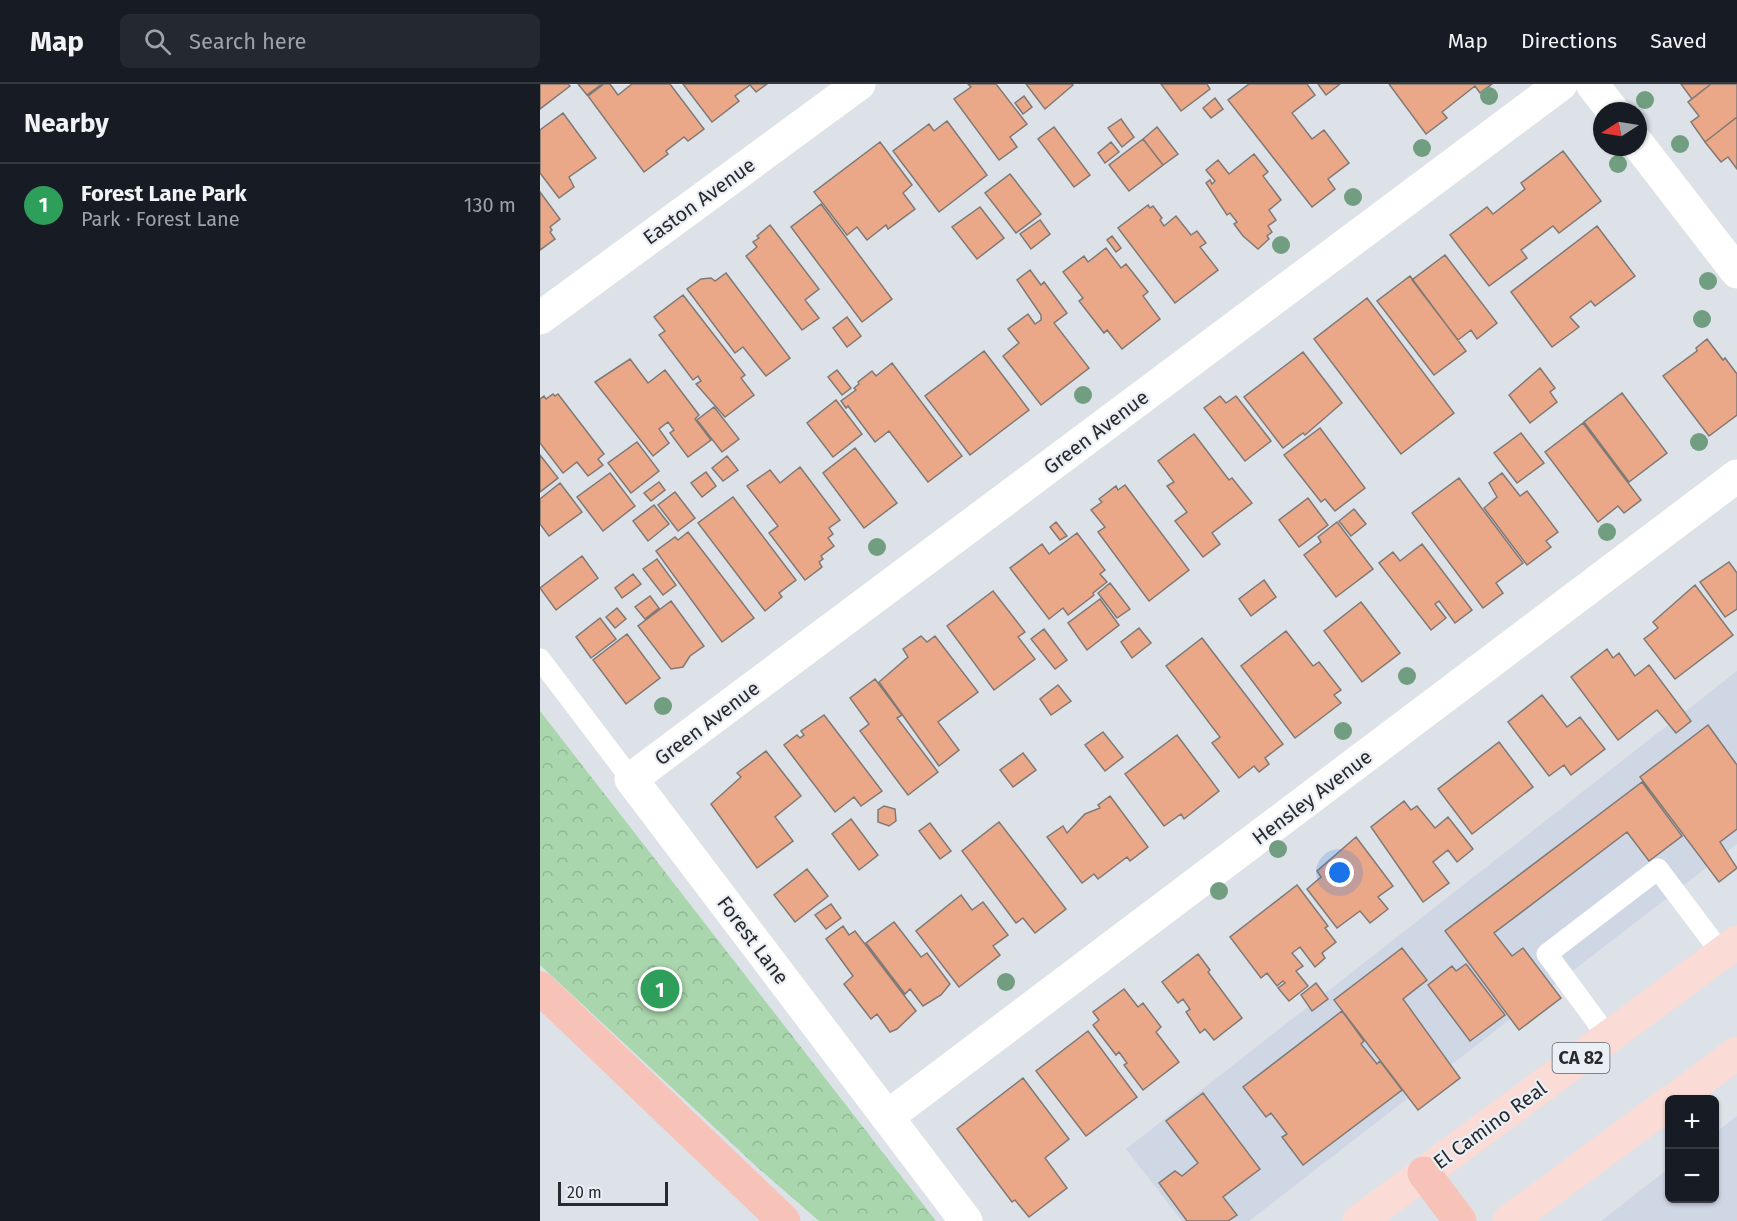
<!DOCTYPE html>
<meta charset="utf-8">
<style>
body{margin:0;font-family:"Fira Sans",sans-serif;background:#242831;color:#f1f3f6}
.controls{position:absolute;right:18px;bottom:18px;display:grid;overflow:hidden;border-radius:9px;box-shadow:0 2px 4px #0004}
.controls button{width:54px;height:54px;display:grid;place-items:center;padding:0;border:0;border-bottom:2px solid #363941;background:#171b24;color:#f1f3f6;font:30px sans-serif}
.compass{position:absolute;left:1053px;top:18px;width:54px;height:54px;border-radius:50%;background:#171b24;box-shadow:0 2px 4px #0004;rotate:258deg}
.scale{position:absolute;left:18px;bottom:15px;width:110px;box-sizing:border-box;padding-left:6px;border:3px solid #282a2c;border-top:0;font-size:16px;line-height:21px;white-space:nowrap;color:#282a2c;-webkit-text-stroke:4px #eaeef5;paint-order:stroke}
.you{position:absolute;left:800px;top:789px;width:21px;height:21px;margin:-15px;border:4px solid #fff;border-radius:50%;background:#1a73e8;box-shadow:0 0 0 9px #1a73e833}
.badge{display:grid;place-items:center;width:39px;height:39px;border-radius:50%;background:#1a73e8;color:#fff;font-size:20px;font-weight:700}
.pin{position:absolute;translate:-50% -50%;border:3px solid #fff;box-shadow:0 2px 6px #0006}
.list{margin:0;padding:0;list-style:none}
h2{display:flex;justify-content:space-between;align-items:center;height:78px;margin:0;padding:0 24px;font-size:26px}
h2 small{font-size:20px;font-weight:400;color:#9ea1a6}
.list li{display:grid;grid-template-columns:39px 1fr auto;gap:18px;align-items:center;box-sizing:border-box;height:84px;padding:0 24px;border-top:2px solid #363941}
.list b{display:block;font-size:22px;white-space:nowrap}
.list p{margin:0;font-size:20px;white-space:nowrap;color:#9ea1a6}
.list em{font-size:20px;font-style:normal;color:#9ea1a6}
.icon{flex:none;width:33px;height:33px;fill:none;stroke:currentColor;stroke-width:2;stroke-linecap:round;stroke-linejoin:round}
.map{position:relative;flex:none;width:1197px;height:1137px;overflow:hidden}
header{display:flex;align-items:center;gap:36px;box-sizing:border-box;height:84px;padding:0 30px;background:#171b24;border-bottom:2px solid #363941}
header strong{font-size:28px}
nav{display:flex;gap:33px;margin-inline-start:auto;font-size:21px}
.search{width:420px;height:54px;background:#242831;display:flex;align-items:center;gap:15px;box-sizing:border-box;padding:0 21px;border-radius:9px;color:#9ea1a6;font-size:22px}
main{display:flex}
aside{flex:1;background:#171b24}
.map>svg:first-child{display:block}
.built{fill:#cfd7e5}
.park{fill:url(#park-crowns)}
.building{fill:#eaa888;stroke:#807975;stroke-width:1.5}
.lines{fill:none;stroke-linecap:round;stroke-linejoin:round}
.lane{stroke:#fff;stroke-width:21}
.street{stroke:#fff;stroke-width:33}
.primary{stroke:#fadbd5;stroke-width:33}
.highway{stroke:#f7c3b9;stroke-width:33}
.tree{fill:#719d80}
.labels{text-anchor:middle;stroke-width:4.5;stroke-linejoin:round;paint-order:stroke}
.shield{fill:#eaeef5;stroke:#626568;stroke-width:1.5}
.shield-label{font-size:18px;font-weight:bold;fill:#282a2c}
.street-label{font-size:20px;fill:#282a2c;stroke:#eaeef5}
</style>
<header>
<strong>Map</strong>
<div class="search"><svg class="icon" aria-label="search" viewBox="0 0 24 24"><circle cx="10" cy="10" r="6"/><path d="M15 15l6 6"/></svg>Search here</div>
<nav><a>Map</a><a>Directions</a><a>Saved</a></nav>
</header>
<main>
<aside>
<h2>Nearby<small></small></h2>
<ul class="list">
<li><span class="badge" style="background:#2e9e5b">1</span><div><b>Forest Lane Park</b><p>Park · Forest Lane</p></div><em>130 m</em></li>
</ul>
</aside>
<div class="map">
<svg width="1197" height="1137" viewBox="0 0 1197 1137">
<defs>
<pattern id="park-crowns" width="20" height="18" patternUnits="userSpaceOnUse" patternTransform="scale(1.5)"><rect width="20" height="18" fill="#aad6ad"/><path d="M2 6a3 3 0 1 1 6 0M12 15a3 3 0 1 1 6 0" fill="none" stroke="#92b895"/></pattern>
</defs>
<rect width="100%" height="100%" fill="#dde1e8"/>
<path class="built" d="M1197 587V760L709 1137H642L586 1065Z
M1197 1032V1137H1061L1129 1084 1130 1114H1174L1175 1049Z"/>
<path class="park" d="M0 627 396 1137H279L216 1082 0 881Z"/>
<path class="building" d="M0 0H28L30 2 0 25Z
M38 0H62L47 11Z
M64 0H70L78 11 92 0H130L164 45 148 57 144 53 126 67 128 70 104 88 48 12Z
M143 0H227L216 8 210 1 195 12 199 17 172 38Z
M428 0H456L487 40 470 53 477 63 459 76 414 15 431 3Z
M486 0H532L533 1 505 25Z
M621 0H667L670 5 641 27Z
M709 0H767L775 11 752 29 772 55 784 46 809 79 788 95 795 105 772 123 688 16Z
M778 0H800L786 11Z
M849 0H952L940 9 935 2 902 28 907 34 886 50Z
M1141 0H1171L1152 15Z
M1171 0H1197V33L1165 58 1151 38 1159 32 1148 18Z
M484 12 492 23 483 30 475 19Z
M675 14 683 25 671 34 663 24Z
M23 29 56 74 29 93 34 103 19 114 0 89V46Z
M1197 33V85L1188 73 1181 78 1165 58Z
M581 35 594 53 582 63 568 44Z
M407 37 447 91 399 128 353 67 389 40 394 47Z
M514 43 550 91 534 103 498 55Z
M617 43 638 70 623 81 603 55Z
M603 55 623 81 589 107 569 81Z
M340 58 372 101 363 109 375 125 348 145 346 141 327 156 317 143 307 151 274 108Z
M571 58 579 68 565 79 558 69Z
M1023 67 1061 117 1019 149 1013 142 981 166 987 174 949 202 910 151 947 123 953 130 985 105 981 99Z
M714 70 728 88 723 92 741 116 729 126 736 136 728 142 732 148 727 152 729 155 718 165 703 152 694 140 697 138 690 129 687 131 666 99 670 96 672 100 675 97 666 86 678 76 689 90Z
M470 90 501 130 476 149 445 109Z
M0 108 20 135 10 143 12 146 10 148 15 155 0 166Z
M281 120 352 215 322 238 251 143Z
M608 121 610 124 613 122 622 134 620 136 624 142 636 132 651 151 657 147 666 159 660 163 678 186 635 219 578 144Z
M440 123 464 154 437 175 412 143Z
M500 136 510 150 491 165 480 150Z
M230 141 279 205 265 216 279 234 262 246 206 172 217 163 213 158 219 154 217 152Z
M1057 142 1095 192 1055 222 1051 217 1030 233 1039 243 1012 263 971 208Z
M572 152 581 164 576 168 567 156Z
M566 164 581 184 586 180 608 208 603 212 620 235 582 265 567 246 564 249 539 217 543 214 523 188 544 172 548 178Z
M905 171 957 239 937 255 931 246 918 256 872 196Z
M490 186 501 201 504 198 527 229 514 239 549 284 501 321 463 272 479 259 468 245 488 230 495 240 501 236V231L477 196Z
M186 189 250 274 226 292 203 263 195 269 147 205 161 195 171 194 175 197Z
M870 192 926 267 894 291 837 217Z
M143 211 205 291 201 294 214 311 185 333 156 300 161 297 158 292 153 296 119 251 125 247 114 233Z
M827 214 914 329 861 370 774 255Z
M307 233 321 252 307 263 293 244Z
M1167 255 1183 276 1185 274 1197 290V331L1169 352 1123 292 1157 267 1156 264Z
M444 267 489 326 430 371 385 312Z
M763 268 802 319 765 351 763 349 743 364 704 313Z
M90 275 108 299 125 286 159 331 155 335 171 356 148 373 130 349 134 346 128 338 119 345 129 359 113 372 55 298Z
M352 279 422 372 388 398 349 347 335 358 308 322 306 324 301 317 316 306 314 304 319 300 318 298 332 287 336 292Z
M1000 284 1015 304 1010 308 1017 318 990 339 969 311Z
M297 286 311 304 302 311 288 293Z
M1082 309 1127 369 1089 398 1044 338Z
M13 310 15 312 18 310 64 370 58 375 63 381 48 392 37 378 23 389 0 359V315L4 312 6 315Z
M680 312 686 319 696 312 731 357 705 377 664 324Z
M296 316 322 350 293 373 267 339Z
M174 323 199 355 182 368 157 336Z
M1043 339 1101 416 1084 429 1078 422 1058 438 1005 368Z
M780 344 825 404 795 427 785 415 781 418 744 371Z
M981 349 1004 379 977 399 954 369Z
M654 350 689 396 692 394 712 419 672 449 680 460 663 473 635 437 647 428 627 402 634 398 618 377Z
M97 358 119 387 91 409 68 379Z
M315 364 357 419 324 444 283 389Z
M0 371 18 394 0 408Z
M187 372 198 386 183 397 172 384Z
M260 383 300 436 289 444 293 450 288 454 294 462 281 472 283 475 279 478 282 483 265 496 229 449 238 442 207 402 230 386 240 399Z
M166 388 176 402 162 413 151 399Z
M70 389 95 422 63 447 37 413Z
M962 389 980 412 987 407 1018 448 1006 457 1011 463 987 481 944 424 957 413 949 399Z
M919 394 983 479 956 499 963 509 943 524 872 429Z
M119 398 125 406 111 417 104 409Z
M20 399 42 428 9 452 0 440V415Z
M585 401 649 486 609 517 558 448 565 443 551 426 562 418 559 415 576 402 578 406Z
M135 408 155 434 138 447 118 421Z
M193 413 256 496 239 509 242 513 225 527 158 439Z
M768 414 788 441 759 463 739 436Z
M114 421 129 440 108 457 93 437Z
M814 425 826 440 811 452 799 437Z
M516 438 527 452 520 456 510 443Z
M797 438 833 485 796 513 764 471 781 458 778 453Z
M148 448 214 534 182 558 116 467 135 453 138 456Z
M537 449 565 486 560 490 567 498 553 509 554 511 528 531 523 524 509 535 470 484 502 460 509 470Z
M882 460 932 526 915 539 899 517 895 520 906 534 891 546 839 479 853 468 860 477Z
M42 472 58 494 16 526 0 504Z
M117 475 136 501 123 511 103 485Z
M1189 478 1197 489V525L1185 533 1160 498Z
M93 490 101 500 82 514 75 504Z
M724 496 736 513 711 532 699 515Z
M570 499 590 525 577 534 558 509Z
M1155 501 1193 551 1135 595 1104 555 1118 544 1113 538Z
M453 507 485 548 478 553 495 575 454 606 407 542Z
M110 512 119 524 105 535 95 523Z
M560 515 579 541 547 566 528 539Z
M131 517 164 562 150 572 143 583 131 585 98 542Z
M821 518 860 569 822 598 784 547Z
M77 524 86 535 75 544 66 533Z
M60 534 76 555 51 574 36 553Z
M599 544 611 559 592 574 581 558Z
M504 545 527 576 515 585 491 555Z
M746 547 773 582 779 578 801 606 794 611 801 619 755 654 701 582Z
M87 550 120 594 86 620 53 576Z
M381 552 387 558 395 552 438 608 398 638 419 666 399 682 339 598 368 573 363 565Z
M662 554 743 660 725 674 729 680 719 688 714 682 699 694 672 659 680 653 626 582Z
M1067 565 1073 574 1079 569 1095 592 1109 581 1151 637 1136 649 1117 626 1078 656 1031 593Z
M335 595 362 631 357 634 398 688 368 711 320 647 329 640 310 614Z
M518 601 531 617 511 631 500 615Z
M1002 611 1027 643 1040 633 1065 665 1031 691 1024 681 1009 692 968 638Z
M284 631 342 707 321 722 314 713 295 728 244 661 257 651 260 654 264 651 261 647Z
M1168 641 1197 681V745L1180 758 1197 784 1179 798 1100 693Z
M563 648 583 673 565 687 545 661Z
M637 651 679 707 644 735 641 730 624 742 585 690Z
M959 658 993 703 932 750 898 705Z
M226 667 261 712 235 733 253 757 217 784 171 720 201 693 197 689Z
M483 669 496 686 473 703 460 686Z
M1102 698 1142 752 1109 777 1087 748 954 849 972 872 983 864 1021 914 979 946 905 847Z
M570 712 608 763 590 777 587 773 558 795 554 790 542 799 507 753 523 742 527 749 545 730 560 724 558 721Z
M864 717 871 726 877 722 895 744 908 733 933 765 917 778 908 766 893 778 909 799 883 818 831 743Z
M344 722 355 725 356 737 349 742 338 738V726Z
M311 735 338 771 319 786 292 750Z
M459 738 526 825 495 849 483 834 476 839 422 767Z
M390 739 411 767 400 775 379 747Z
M816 753 853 802 838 813 848 825 830 839 820 827 797 844 767 805 781 793 777 787Z
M267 785 288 812 255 838 234 811Z
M757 801 788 842 785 844 796 858 782 869 785 874 775 883 760 863 752 869 763 882 756 887 768 902 749 917 738 904 745 899 743 897 737 902 727 889 721 894 690 853Z
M421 811 432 826 443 818 468 851 453 862 460 871 419 903 376 847Z
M291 820 301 834 286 845 275 831Z
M354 838 381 873 387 869 410 900 401 911 383 922 370 905 365 910 326 859Z
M303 842 309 851 315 847 376 927 357 945 350 948 337 930 331 935 304 900 313 892 286 855Z
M862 864 887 896 863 915 920 994 878 1026 794 916Z
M658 870 670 886 668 888 702 934 674 956 665 945 660 949 646 928 650 925 643 915 638 919 622 898Z
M926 880 965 931 930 957 888 901 912 882 916 887Z
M776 899 788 915 772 927 761 911Z
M584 905 598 923 603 919 621 943 616 948 639 978 603 1006 584 981 587 979 579 968 576 971 553 941 559 936 553 928Z
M802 927 824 957 821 960 837 980 840 977 862 1006 763 1081 742 1053 747 1050 731 1029 726 1033 703 1003Z
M548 947 597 1013 546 1052 496 987Z
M483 994 529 1055 505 1074 527 1104 489 1133 475 1116 472 1118 417 1045Z
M663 1009 720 1085 683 1113 697 1131 688 1137H647L619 1099 635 1087 642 1092 658 1079 626 1037Z"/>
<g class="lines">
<path class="lane" d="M0 575 91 695
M1068 953 1007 870 1118 785 1182 870"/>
<path class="street" d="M1052 0 1073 27
M1098 60 1197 188
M0 234 319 0
M347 1033 1197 392
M426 1137 91 695 1021 0"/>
<path class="primary" d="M1134 1016 1197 969
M819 1137 1197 858
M969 1137 1130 1018"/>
<path class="highway" d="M0 904 244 1137
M884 1089 920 1137"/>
</g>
<g class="tree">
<circle cx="949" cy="12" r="9"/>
<circle cx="1105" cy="16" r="9"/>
<circle cx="1140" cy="60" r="9"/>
<circle cx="882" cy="64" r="9"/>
<circle cx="1078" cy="80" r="9"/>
<circle cx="813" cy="113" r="9"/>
<circle cx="741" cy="161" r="9"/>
<circle cx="1168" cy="197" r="9"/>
<circle cx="1162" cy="235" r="9"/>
<circle cx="543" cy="311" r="9"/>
<circle cx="1159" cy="358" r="9"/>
<circle cx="1067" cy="448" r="9"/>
<circle cx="337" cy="463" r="9"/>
<circle cx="867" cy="592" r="9"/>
<circle cx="123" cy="622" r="9"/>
<circle cx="803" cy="647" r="9"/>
<circle cx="738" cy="765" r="9"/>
<circle cx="679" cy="807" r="9"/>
<circle cx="466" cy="898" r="9"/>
</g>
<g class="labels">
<rect class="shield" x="1012.5" y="959" width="57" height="30" rx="4.5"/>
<g class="shield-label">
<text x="1041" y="980">CA 82</text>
</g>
<g class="street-label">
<text transform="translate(159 117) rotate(-36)" y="7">Easton Avenue</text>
<text transform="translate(556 348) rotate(-37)" y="7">Green Avenue</text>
<text transform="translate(167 639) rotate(-37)" y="7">Green Avenue</text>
<text transform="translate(772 713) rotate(-37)" y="7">Hensley Avenue</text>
<text transform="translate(213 856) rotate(53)" y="7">Forest Lane</text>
<text transform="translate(950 1041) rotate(-36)" y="7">El Camino Real</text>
</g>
</g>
</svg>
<div class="controls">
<button>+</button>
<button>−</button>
</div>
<svg class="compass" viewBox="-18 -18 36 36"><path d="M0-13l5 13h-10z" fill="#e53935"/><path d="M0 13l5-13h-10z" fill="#9ea1a6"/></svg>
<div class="scale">20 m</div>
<div class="you"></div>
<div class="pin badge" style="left:120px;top:905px;background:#2e9e5b">1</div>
</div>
</main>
